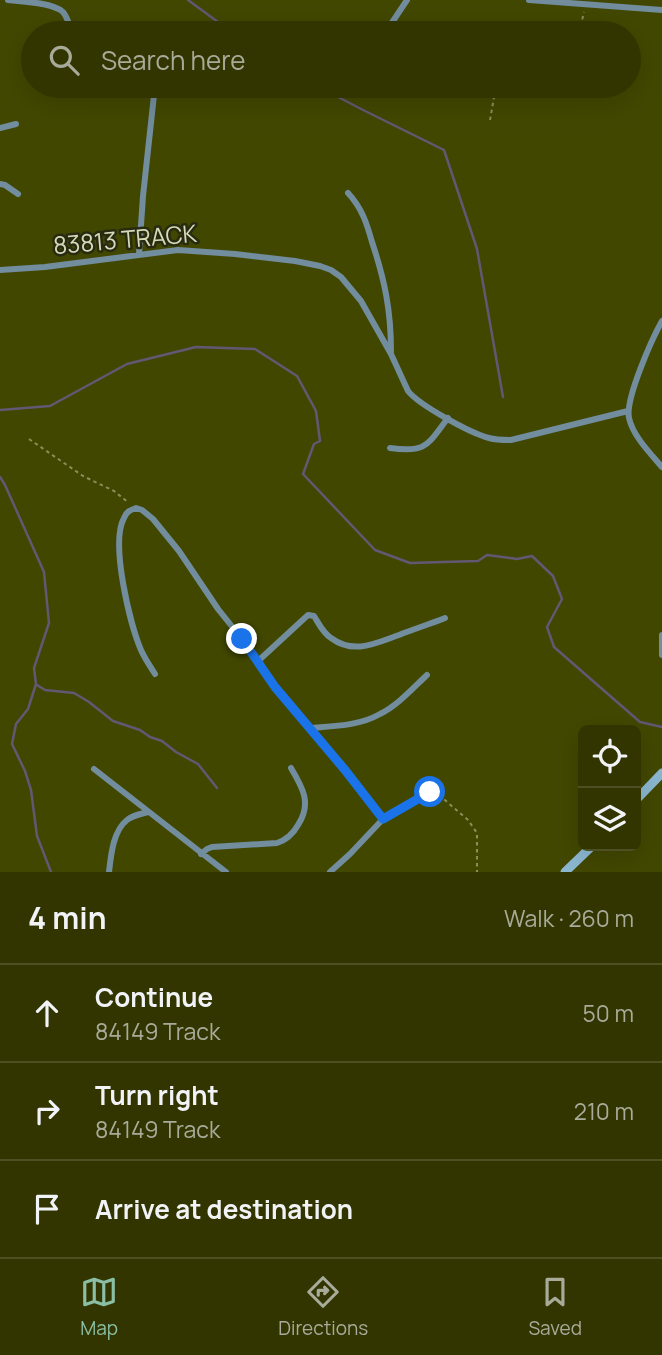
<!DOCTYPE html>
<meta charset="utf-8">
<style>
body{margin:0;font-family:Manrope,sans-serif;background:#3a3d0a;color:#f1f3f6}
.controls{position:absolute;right:21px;bottom:21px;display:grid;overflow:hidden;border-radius:10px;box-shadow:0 7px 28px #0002}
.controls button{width:63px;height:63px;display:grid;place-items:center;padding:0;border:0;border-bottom:2px solid #4d5022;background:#323500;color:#f1f3f6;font:35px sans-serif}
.stop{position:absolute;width:21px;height:21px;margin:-16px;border:5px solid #1a73e8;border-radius:50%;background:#fff}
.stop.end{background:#1a73e8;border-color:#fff;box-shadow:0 2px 7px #0008}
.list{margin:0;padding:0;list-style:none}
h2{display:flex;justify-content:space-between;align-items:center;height:91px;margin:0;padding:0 28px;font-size:30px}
h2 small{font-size:23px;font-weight:400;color:#a8ab99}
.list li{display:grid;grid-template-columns:46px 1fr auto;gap:21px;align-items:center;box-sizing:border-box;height:98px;padding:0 28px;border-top:2px solid #4d5022}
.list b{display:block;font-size:26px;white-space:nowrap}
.list p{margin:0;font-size:23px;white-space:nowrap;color:#a8ab99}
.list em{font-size:23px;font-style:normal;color:#a8ab99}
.icon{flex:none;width:38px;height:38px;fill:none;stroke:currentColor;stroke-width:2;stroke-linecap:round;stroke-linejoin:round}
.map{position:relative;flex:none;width:662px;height:872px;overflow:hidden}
.search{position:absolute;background:#323500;box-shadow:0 7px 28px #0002;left:21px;right:21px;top:21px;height:77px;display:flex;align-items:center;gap:18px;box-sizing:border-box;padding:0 24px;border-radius:38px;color:#a8ab99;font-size:26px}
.sheet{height:385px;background:#323500}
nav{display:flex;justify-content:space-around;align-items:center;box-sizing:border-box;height:98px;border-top:2px solid #4d5022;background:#323500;font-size:19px;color:#a8ab99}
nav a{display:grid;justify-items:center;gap:4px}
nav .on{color:#8abfa5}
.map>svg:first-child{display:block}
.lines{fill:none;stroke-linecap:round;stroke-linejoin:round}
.stream{stroke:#615873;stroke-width:2.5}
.path{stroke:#898e5a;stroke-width:2;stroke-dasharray:3.5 3.5;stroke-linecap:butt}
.street{stroke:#728d9d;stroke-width:6}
.secondary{stroke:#8bb7d0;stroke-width:9}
.route{stroke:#1a73e8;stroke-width:9}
.labels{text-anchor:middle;stroke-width:5;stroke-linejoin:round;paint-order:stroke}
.street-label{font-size:24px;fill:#d5daba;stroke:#292b11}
</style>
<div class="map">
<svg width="662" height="872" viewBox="0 0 662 872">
<rect width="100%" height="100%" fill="#424700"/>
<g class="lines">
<path class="stream" d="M188 0 233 33
M317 86 363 110 444 150 477 249 503 397
M0 410 50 406 127 364 196 347 255 349 297 376 316 411 320 441 314 444 303 474 375 550 410 563 478 561 487 555 517 559 532 556 553 576 562 599 547 627 554 647 640 722 662 727
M0 477 5 485 44 572 49 623 34 668 36 684 28 709 16 724 12 744 25 771 31 790 37 836 51 872
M37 685 45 690 74 693 89 702 113 721 140 730 150 737 162 741 176 752 198 764 217 788"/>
<path class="path" d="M579 33 584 12
M559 97 562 86
M490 120 496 86
M29 439 83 476 114 491 129 503
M439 795 468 820 477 833V872"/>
<path class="street" d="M8 0C21 1 54 3 63 12 68 18 70 27 72 33
M529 0 662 10
M385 33 407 0
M0 128 16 124
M0 184 5 185 18 194
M348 193C362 208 367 224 372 242 385 281 391 311 391 352
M139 254 143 196 155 86
M0 270 45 267 178 250 235 254 295 261 320 266 331 270 341 277 361 301 391 354 408 391C419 405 470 433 489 438 496 440 503 440 511 440L628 411
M662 321C652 339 625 399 629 418 633 436 650 453 662 467
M390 448C427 453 427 445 448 418
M662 635V655
M257 662 308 615 314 616C319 624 323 633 331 638 354 655 376 643 399 635 414 629 430 624 445 618
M155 674C150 666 145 659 141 650 130 624 110 543 124 518 126 512 130 510 136 508L142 510 153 519 179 551 218 609 242 639 275 687 345 770 383 819 434 790
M310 728C334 726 359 726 380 714 398 705 412 689 427 675
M94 769 226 872
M201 854 207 849 212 847 277 843C286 840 293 834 298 825 312 804 303 788 291 768
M109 872C111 855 113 831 127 820 133 815 141 814 148 812
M330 872 350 854 383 819"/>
<path class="secondary" d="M636 800 662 773
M565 872 592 846"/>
</g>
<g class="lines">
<path class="route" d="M242 639 275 687 345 770 383 819 430 792"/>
</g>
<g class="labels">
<g class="street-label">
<text transform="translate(125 240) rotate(-5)" y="8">83813 TRACK</text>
</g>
</g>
</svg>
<div class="controls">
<button><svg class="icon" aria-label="locate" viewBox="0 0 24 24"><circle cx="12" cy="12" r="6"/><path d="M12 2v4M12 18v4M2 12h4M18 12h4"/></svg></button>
<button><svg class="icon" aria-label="layers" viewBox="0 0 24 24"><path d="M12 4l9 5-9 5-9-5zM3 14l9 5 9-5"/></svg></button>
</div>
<div class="stop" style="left:430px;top:792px"></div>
<div class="stop end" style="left:242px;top:639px"></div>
<div class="search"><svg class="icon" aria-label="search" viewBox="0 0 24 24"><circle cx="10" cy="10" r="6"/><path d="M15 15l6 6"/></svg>Search here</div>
</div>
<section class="sheet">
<h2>4 min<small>Walk · 260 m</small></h2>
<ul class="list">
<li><svg class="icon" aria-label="ahead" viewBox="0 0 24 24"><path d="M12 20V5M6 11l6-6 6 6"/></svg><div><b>Continue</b><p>84149 Track</p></div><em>50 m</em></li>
<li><svg class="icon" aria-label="right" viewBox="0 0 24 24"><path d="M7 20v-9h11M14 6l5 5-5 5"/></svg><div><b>Turn right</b><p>84149 Track</p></div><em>210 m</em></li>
<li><svg class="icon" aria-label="arrive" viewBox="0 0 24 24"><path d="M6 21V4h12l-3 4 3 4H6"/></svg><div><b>Arrive at destination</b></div></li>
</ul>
</section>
<nav>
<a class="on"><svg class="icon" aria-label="map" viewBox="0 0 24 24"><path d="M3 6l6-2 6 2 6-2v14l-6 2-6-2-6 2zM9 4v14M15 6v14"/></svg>Map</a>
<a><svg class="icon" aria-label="directions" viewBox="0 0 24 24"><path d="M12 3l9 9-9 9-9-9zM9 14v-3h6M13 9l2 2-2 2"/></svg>Directions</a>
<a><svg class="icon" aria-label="saved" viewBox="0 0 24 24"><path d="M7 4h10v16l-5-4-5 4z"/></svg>Saved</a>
</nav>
